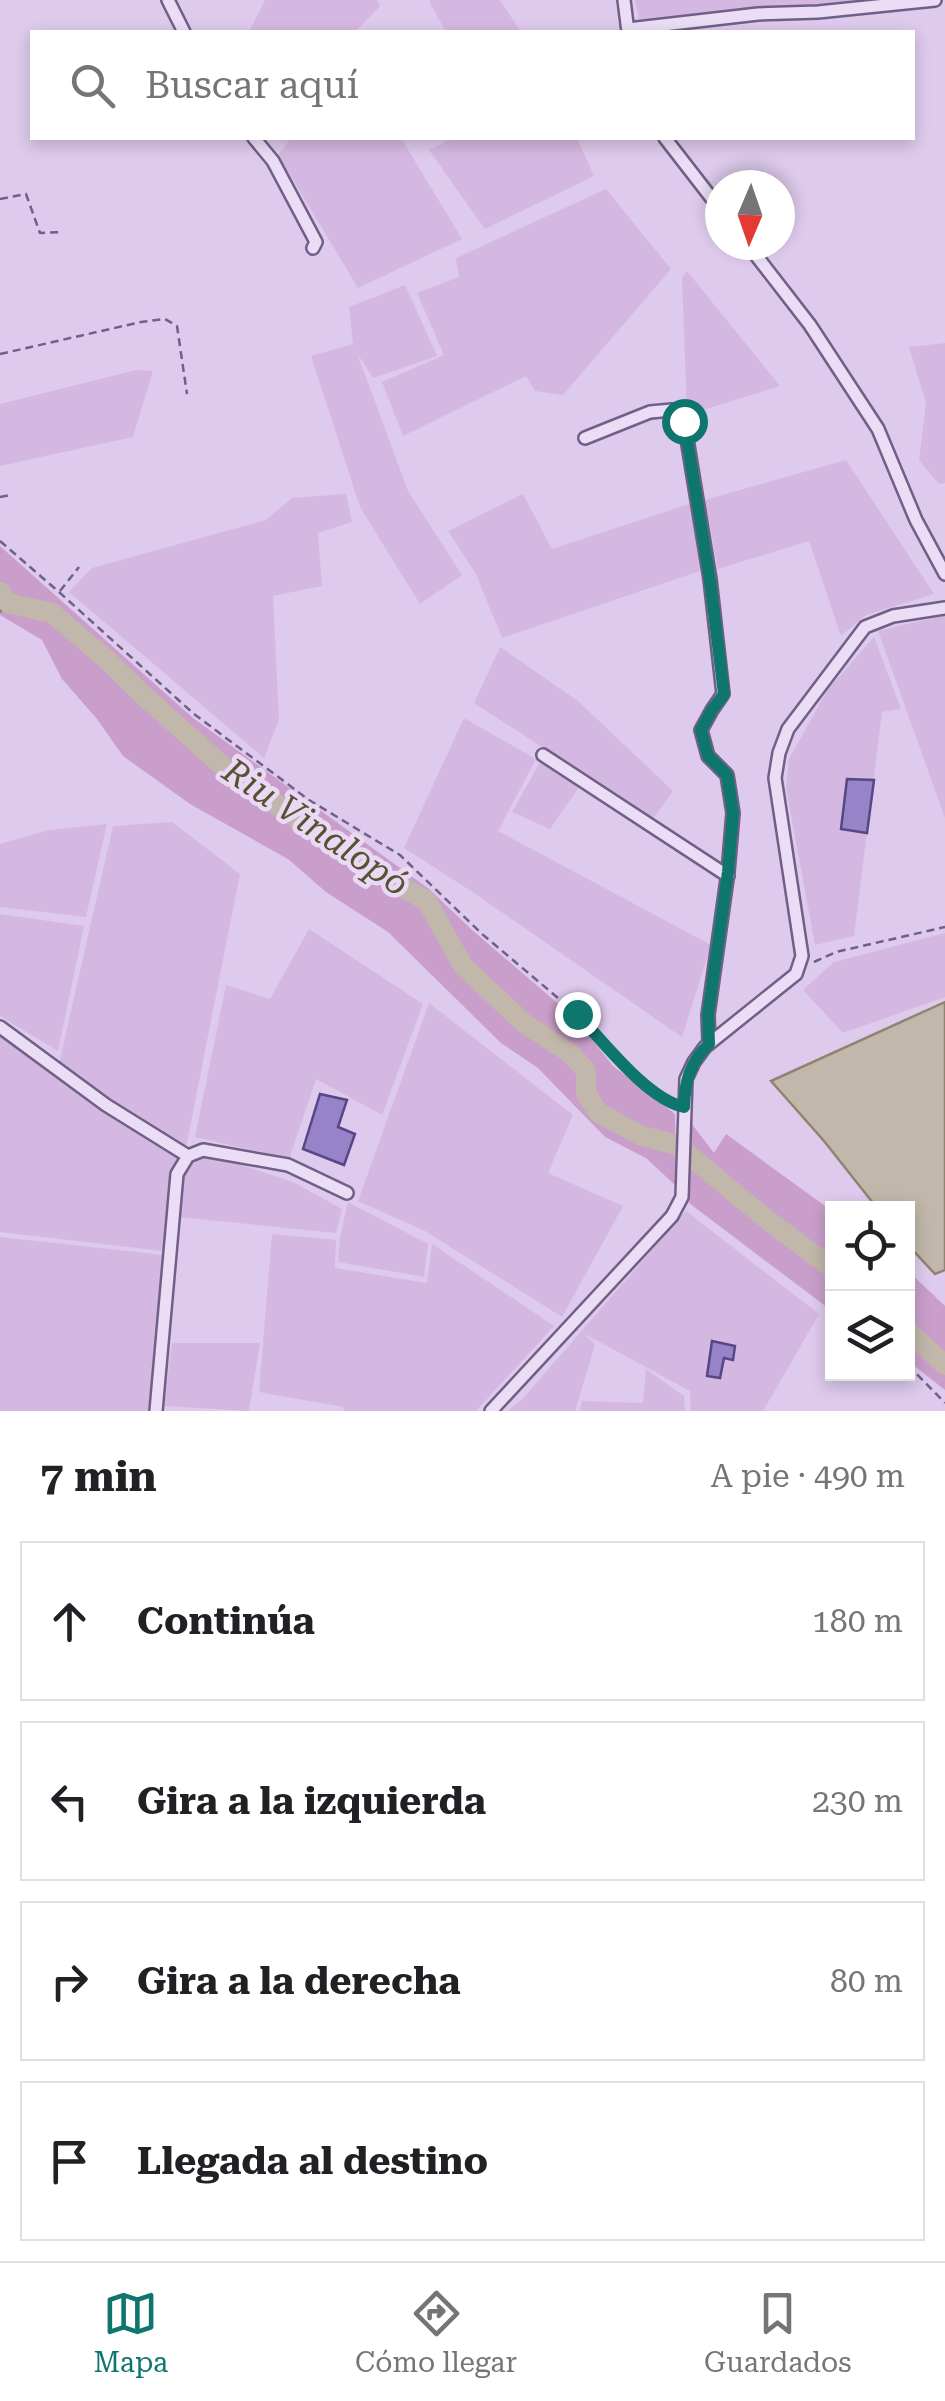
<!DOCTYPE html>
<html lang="es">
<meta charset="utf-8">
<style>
body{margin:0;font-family:"Roboto Serif",serif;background:#f2f2f2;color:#202124}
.controls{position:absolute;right:30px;bottom:30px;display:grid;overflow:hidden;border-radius:0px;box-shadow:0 5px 15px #0003}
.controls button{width:90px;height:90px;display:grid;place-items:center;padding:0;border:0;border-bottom:2px solid #e0e0e0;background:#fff;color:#202124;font:50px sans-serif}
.compass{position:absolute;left:705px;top:170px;width:90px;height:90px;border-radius:50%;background:#fff;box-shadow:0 5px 15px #0003;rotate:182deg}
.stop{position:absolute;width:30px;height:30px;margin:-22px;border:8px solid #0f766e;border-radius:50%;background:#fff}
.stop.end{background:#0f766e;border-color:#fff;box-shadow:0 2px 10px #0008}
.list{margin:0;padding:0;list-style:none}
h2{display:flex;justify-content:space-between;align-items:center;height:130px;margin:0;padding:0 40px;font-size:42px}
h2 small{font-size:32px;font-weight:400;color:#757577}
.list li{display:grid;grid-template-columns:65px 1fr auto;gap:30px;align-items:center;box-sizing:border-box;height:160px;margin:0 20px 20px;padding:0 20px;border:2px solid #e0e0e0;border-radius:0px}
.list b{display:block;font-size:38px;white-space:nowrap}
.list em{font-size:32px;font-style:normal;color:#757577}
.icon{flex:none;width:55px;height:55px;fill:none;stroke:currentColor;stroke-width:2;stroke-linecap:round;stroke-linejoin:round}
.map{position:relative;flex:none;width:945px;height:1411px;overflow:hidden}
.search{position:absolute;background:#fff;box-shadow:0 5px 15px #0003;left:30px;right:30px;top:30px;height:110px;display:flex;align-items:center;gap:25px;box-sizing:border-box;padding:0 35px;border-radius:0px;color:#757577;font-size:38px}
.sheet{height:850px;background:#fff}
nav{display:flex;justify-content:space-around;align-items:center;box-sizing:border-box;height:140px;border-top:2px solid #e0e0e0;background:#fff;font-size:28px;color:#757577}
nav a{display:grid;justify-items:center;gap:5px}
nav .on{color:#0f766e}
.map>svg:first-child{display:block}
.farmland{fill:#d5b8e1}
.green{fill:#ca9eca}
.water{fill:#c1b7aa;stroke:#8f8471;stroke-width:2.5}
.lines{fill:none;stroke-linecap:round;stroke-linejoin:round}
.stream{stroke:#8f8471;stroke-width:4}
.river{stroke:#c1b7aa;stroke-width:20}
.building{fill:#9783c7;stroke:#584785;stroke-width:2.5}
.minor-casing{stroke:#706088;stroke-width:16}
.path{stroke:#706088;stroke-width:2.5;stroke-dasharray:8 5;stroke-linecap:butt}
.minor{stroke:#ecddf7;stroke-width:11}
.route{stroke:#0f766e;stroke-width:12}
.labels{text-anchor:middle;stroke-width:9;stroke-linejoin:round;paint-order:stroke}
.water-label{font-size:35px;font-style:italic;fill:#585132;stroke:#e9d9f4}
</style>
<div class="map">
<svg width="945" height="1411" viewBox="0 0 945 1411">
<rect width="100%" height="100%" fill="#decaec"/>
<path class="farmland" d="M265 0H377L380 6 355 32H249Z
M432 0H500L521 32H446L429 1Z
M635 0H868L786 6 640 23Z
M291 138H401L462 239 358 288 278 155Z
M453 138H577L594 176 485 229 429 150Z
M606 189 671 269 563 395 535 391 526 376 403 436 382 382 444 355 417 293 459 277 456 258Z
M687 271 780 386 687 415 682 278Z
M405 285 437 356 373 378 357 353 408 491 462 575 420 604 360 507 311 356 353 344 349 307Z
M945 343V483L939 484 919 460 926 403 909 347Z
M136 370 153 371 133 437 0 466V404Z
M846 460 934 594 866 615 841 636 809 541 718 569 705 500Z
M346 494 352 522 318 533 322 586 273 596 279 720 264 758 69 592 92 568 266 520 292 498Z
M523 494 552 549 692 503 700 571 502 638 476 574 448 531Z
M945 615V818L878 631Z
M874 637 901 709 882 712 854 936 815 945 786 788 789 759 828 689Z
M500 647 578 701 673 791 653 819 474 703Z
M464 718 536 759 498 831 711 945 682 1037 471 891 404 848Z
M540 762 580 786 550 829 512 812Z
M172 822 240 874 188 1137 162 1251 0 1232V1036L56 1077 113 826Z
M107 824 86 917 0 907V844L49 830Z
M0 914 84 926 58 1051 0 1016Z
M309 929 423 1004 382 1115 316 1079 289 1159 195 1137 226 985 270 999Z
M945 933V997L843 1033 803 990 834 962Z
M429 1003 573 1115 548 1173 623 1206 562 1317 425 1231 358 1201Z
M207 1157 229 1161 293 1182 342 1209 336 1233 179 1217 184 1174 194 1160Z
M348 1202 428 1244 424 1277 338 1262 340 1237Z
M686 1211 819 1314 763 1411H691L690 1391 585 1334 595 1345 575 1411H508L524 1397Z
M272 1234 336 1240 335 1268 427 1283 432 1244 554 1326 476 1411H344L343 1407 259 1392Z
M0 1237 164 1255 153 1377 148 1411H0Z
M172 1343H260L249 1411 164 1406Z
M646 1369 684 1396 685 1411H580L582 1401 643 1403Z"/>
<path class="green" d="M0 546 193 718 429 889 472 930 555 1001 587 1033 613 1066 675 1114 676 1186 646 1158 605 1137 538 1068 501 1043 388 932 326 892 288 859 190 804 123 756 97 719 62 679 42 640 0 615Z
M691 1123 714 1153 726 1134 832 1211V1311L689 1203Z
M908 1271 945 1306V1390L908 1361Z"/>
<path class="water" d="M945 1002V1270L935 1274 908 1245V1208H877L824 1141 771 1081Z"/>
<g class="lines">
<path class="stream" d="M0 611 8 603"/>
<path class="river" d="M0 592 8 603 52 613 106 659 143 695 226 769 365 866 427 901 463 966 524 1023 571 1054 586 1071V1094L599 1113 640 1135 677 1145 765 1218 832 1268
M908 1331 945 1365"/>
</g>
<path class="building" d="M847 779 874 780 867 833 841 829Z
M320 1094 347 1100 338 1127 355 1134 344 1165 303 1149Z
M712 1341 735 1346 733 1360 724 1358 720 1378 707 1376Z"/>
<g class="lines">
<g class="minor-casing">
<path id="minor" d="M168 0 184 32
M624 0 628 32
M628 29 758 14 818 12 935 0
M254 138 273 161 316 242 313 248
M665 138 720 209
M748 245 810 325 878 429 916 520 945 574
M585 438 650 412 672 410 684 421 710 579 723 694 712 710 701 730 708 756 727 775 733 813 728 872 708 1015 709 1043
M543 755 728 876
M0 1027 106 1105 188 1156
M156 1411 177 1174 188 1156 203 1150 288 1165 347 1193
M491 1411 672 1216 682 1197 686 1079 694 1062 705 1047 796 974 802 956 775 778 779 753 788 729 865 627 893 616 945 608"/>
</g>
<path class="path" d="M0 199 26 194 40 233 61 232
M0 354 141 322 165 319 177 326 187 394
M0 497 10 495
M0 541 59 592 194 714 309 800 400 855 482 934 577 1014 648 1088 671 1104
M60 591 79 567
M814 962 836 952 945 927
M908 1365 945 1403"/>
<use href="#minor" class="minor"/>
</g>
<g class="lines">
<path class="route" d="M577 1014C604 1042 647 1099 684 1107 685 1081 690 1062 709 1044L708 1015 728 872 733 813 727 775 708 756 701 730 712 710 724 694 710 580 684 421"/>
</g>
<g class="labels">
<g class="water-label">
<text transform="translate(316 827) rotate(34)" y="12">Riu Vinalopó</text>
</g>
</g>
</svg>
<div class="controls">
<button><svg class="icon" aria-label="locate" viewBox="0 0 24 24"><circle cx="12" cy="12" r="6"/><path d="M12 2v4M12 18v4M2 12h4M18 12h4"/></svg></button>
<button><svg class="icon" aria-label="layers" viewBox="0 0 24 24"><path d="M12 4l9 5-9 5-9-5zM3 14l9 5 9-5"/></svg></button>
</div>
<svg class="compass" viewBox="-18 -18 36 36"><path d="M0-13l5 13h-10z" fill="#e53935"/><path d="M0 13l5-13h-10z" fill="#757577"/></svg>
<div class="stop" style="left:684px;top:421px"></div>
<div class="stop end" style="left:577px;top:1014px"></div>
<div class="search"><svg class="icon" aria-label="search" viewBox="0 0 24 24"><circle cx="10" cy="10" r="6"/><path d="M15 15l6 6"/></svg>Buscar aquí</div>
</div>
<section class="sheet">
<h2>7 min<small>A pie · 490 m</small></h2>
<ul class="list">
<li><svg class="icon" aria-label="ahead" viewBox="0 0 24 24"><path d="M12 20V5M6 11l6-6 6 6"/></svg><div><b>Continúa</b></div><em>180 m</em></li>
<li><svg class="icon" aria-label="left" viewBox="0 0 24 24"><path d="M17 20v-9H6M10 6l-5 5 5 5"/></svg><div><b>Gira a la izquierda</b></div><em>230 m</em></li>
<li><svg class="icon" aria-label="right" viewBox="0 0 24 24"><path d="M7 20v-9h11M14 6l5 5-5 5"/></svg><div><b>Gira a la derecha</b></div><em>80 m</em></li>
<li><svg class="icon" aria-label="arrive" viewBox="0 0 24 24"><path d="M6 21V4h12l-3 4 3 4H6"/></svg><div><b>Llegada al destino</b></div></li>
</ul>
</section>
<nav>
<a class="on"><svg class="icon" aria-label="map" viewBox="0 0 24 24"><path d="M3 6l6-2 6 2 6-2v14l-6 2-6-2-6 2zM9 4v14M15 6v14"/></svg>Mapa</a>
<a><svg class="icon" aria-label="directions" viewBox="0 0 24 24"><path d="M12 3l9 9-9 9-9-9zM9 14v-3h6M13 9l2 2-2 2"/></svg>Cómo llegar</a>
<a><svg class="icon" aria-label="saved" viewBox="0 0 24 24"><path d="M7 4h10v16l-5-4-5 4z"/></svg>Guardados</a>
</nav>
